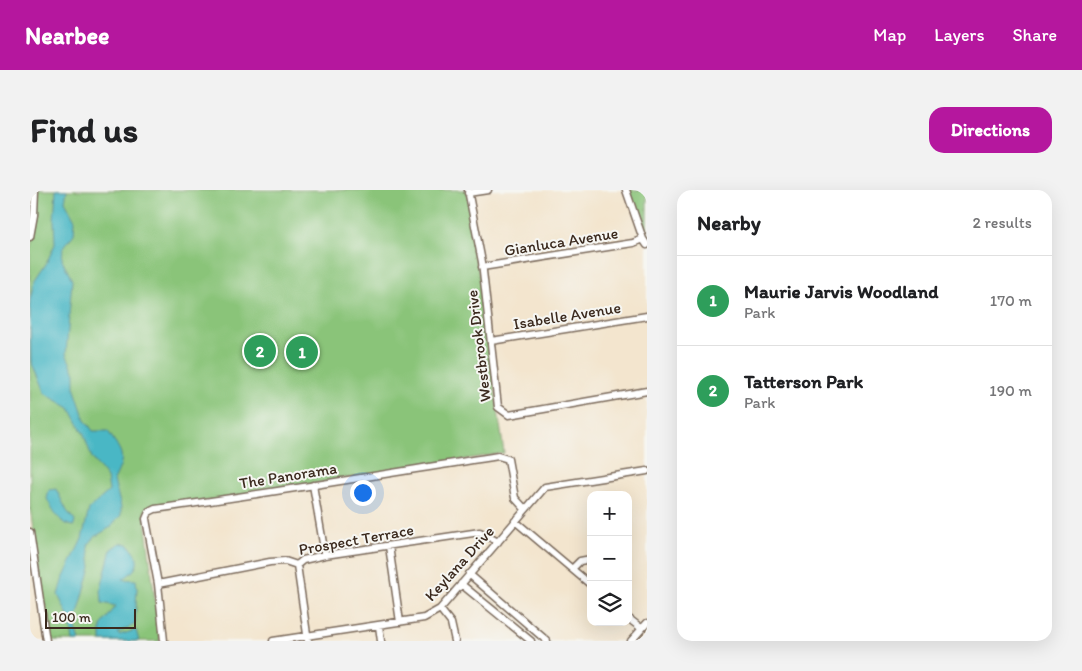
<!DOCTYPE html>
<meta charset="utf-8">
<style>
body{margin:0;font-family:Itim,sans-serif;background:#f2f2f2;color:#202124}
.controls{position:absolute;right:15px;bottom:15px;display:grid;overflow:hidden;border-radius:10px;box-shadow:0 5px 20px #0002}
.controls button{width:45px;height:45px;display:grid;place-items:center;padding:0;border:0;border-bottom:1px solid #e0e0e0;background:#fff;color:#202124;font:25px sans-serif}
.scale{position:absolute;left:15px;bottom:12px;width:91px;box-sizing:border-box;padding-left:5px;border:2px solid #3b2a1e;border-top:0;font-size:14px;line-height:18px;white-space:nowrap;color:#3b2a1e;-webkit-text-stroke:4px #f6f6f2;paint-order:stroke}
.you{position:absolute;left:332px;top:302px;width:18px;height:18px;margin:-12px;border:4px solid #fff;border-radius:50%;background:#1a73e8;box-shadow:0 0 0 8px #1a73e833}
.badge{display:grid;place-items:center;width:32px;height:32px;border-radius:50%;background:#b5179e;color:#fff;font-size:16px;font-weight:700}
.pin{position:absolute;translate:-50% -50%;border:2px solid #fff;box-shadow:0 1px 5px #0006}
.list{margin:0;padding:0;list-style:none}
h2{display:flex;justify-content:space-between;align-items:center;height:65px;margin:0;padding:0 20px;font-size:21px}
h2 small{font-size:16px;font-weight:400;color:#757577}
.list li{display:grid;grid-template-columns:32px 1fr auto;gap:15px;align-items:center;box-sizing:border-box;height:90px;padding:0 20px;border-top:1px solid #e0e0e0}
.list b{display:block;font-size:19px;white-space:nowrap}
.list p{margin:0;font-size:16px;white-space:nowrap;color:#757577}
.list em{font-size:16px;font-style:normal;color:#757577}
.icon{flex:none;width:28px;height:28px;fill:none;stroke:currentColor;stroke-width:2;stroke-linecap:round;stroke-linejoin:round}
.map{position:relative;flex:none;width:617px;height:451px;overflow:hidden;border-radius:15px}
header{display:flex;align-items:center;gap:30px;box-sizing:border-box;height:70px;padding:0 25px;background:#b5179e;color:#fff}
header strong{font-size:24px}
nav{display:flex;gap:28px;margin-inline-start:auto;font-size:18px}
.intro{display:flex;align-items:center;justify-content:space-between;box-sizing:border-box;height:120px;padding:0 30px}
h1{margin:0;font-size:35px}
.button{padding:12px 22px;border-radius:15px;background:#b5179e;color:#fff;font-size:18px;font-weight:700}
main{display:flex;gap:30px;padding:0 30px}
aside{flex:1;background:#fff;border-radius:15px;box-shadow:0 5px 20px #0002}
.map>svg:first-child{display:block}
.green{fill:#8ac479;stroke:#62774c}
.water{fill:#4ab7c5;stroke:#427072}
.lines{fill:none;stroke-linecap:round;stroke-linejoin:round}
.minor-casing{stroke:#7b6b5c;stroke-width:9}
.minor{stroke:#fff;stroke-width:6}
.labels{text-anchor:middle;stroke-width:4;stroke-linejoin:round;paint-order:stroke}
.street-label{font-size:16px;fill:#3b2a1e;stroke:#f6f6f2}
</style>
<header>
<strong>Nearbee</strong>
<nav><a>Map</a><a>Layers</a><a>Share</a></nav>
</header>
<div class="intro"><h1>Find us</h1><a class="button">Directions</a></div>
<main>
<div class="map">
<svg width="617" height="451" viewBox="0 0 617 451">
<rect width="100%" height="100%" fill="#f6f6f2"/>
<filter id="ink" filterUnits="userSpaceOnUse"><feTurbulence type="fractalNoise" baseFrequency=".02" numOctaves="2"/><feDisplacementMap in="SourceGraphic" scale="10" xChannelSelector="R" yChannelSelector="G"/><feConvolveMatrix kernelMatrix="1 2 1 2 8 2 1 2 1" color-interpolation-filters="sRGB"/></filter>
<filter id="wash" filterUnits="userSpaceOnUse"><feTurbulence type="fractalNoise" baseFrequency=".0096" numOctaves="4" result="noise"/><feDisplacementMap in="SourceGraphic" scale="20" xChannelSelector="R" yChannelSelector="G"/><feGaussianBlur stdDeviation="1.12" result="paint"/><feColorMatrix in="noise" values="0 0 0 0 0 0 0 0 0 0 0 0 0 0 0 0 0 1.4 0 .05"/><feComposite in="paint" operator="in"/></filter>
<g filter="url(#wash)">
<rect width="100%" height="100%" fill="#f3e5ce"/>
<path class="green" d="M8 0H437L474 263 114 321 130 451H19L0 317V60L7 29Z
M600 0H617V50L601 10Z"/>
<path class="water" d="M26 0H37L35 11 45 30 44 44 33 58 32 70 42 90 36 164 45 183V200L55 230 63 241H78C92 264 97 264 84 290L91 317V325L81 337 66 346 58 355 61 377 45 435 50 451H43L40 430 28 405 32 391 52 349 59 319 79 301 77 288 62 268 54 245 40 218 14 203 1 171 0 111 4 92 16 74 25 54 24 30Z
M26 299 37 321 45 331 44 336C30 335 24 321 17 309L19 300Z
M90 353 98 354C111 370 111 377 93 389L106 390 107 398 105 434 88 443 89 445 106 440 109 451H71V436L86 416 72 413 71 399 81 359Z"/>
</g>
<g filter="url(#ink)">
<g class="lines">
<g class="minor-casing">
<path id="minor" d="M438 0 452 72 468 217 479 225 617 201
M596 0 613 49 617 55
M438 3 458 0
M0 47 4 25 5 0
M452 77 603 53 613 49
M461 151 617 126
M283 295 295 365
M485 331 561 395
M0 342 16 451
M359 356 370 432
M267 375 278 451
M542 379 550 371 561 369
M439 384 517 451
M128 394 240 372 255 371 267 375 273 370 295 365 450 342 468 352
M431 394 501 451
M410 419 421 433 425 451
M598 428 611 438
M349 436 351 451
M134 451 128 394 116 329 119 322 125 319C240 303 354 284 468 266L478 269 485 308 495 319
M243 451 394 428 410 419 515 297 617 281
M601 451 617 433"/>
</g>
<use href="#minor" class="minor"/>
</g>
</g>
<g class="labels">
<g class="street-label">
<text transform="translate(531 51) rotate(-9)" y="6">Gianluca Avenue</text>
<text transform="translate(537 125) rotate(-9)" y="6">Isabelle Avenue</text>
<text transform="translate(448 156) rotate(-97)" y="6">Westbrook Drive</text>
<text transform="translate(258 285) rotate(-9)" y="6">The Panorama</text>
<text transform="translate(326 349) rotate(-10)" y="6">Prospect Terrace</text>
<text transform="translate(429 373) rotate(-48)" y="6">Keylana Drive</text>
</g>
</g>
</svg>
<div class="controls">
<button>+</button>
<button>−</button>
<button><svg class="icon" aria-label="layers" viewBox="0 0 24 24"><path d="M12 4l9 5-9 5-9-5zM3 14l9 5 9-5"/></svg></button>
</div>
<div class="scale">100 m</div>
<div class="you"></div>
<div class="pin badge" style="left:272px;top:162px;background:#2e9e5b">1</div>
<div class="pin badge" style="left:230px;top:161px;background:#2e9e5b">2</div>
</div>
<aside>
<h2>Nearby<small>2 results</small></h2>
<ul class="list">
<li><span class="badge" style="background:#2e9e5b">1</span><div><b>Maurie Jarvis Woodland</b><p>Park</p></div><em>170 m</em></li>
<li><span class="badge" style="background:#2e9e5b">2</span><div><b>Tatterson Park</b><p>Park</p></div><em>190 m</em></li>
</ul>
</aside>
</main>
